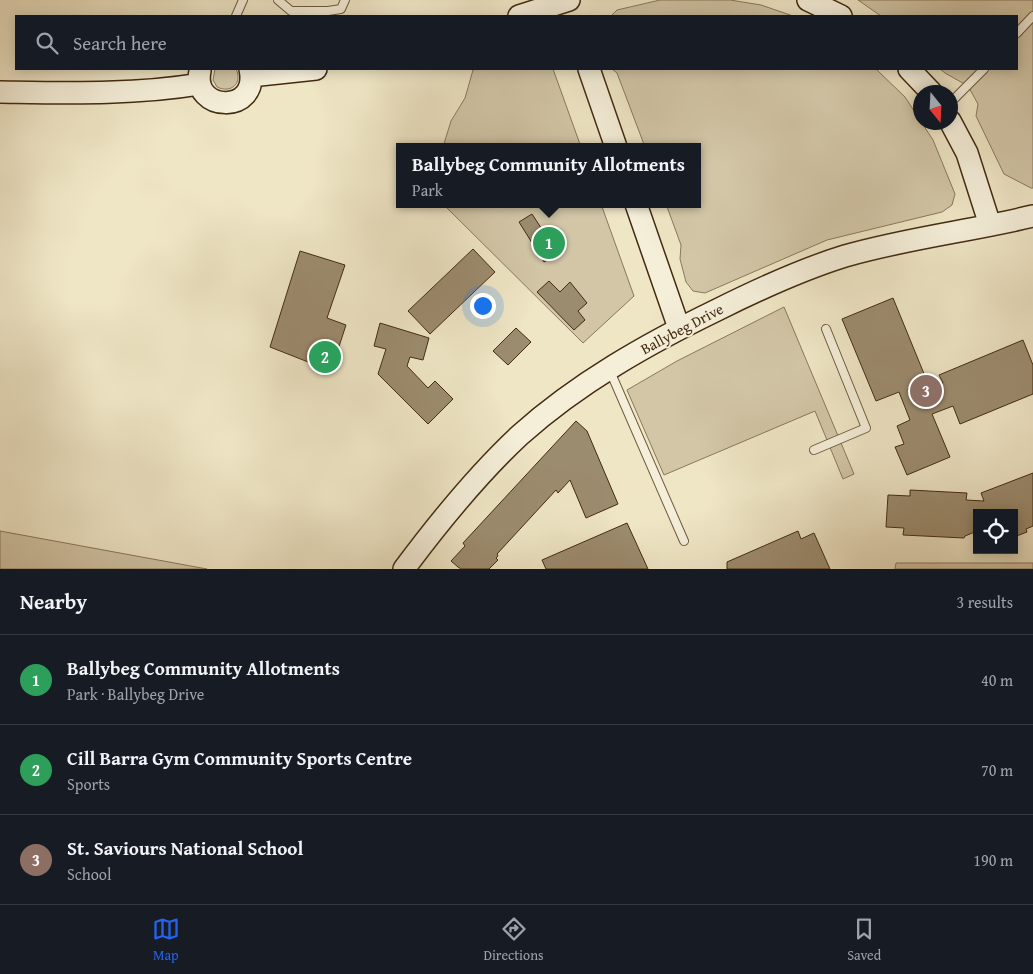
<!DOCTYPE html>
<meta charset="utf-8">
<style>
body{margin:0;font-family:"Gentium Book Plus",serif;background:#242831;color:#f1f3f6}
.controls{position:absolute;right:15px;bottom:15px;display:grid;overflow:hidden;border-radius:0px;box-shadow:0 2px 12px #0003}
.controls button{width:45px;height:45px;display:grid;place-items:center;padding:0;border:0;border-bottom:1px solid #363941;background:#171b24;color:#f1f3f6;font:25px sans-serif}
.compass{position:absolute;left:913px;top:85px;width:45px;height:45px;border-radius:50%;background:#171b24;box-shadow:0 2px 12px #0003;rotate:162deg}
.you{position:absolute;left:482px;top:305px;width:18px;height:18px;margin:-12px;border:4px solid #fff;border-radius:50%;background:#1a73e8;box-shadow:0 0 0 8px #1a73e833}
.badge{display:grid;place-items:center;width:32px;height:32px;border-radius:50%;background:#2563eb;color:#fff;font-size:16px;font-weight:700}
.pin{position:absolute;translate:-50% -50%;border:2px solid #fff;box-shadow:0 1px 5px #0006}
.popup{position:absolute;left:396px;top:143px;width:305px;height:65px;box-sizing:border-box;display:grid;place-content:center;border-radius:0px;background:#171b24;filter:drop-shadow(0 1px 4px #0005);font-size:16px;white-space:nowrap;color:#9ea1a6}
.popup b{font-size:19px;color:#f1f3f6}
.popup::after{content:'';position:absolute;left:50%;top:100%;margin-left:-10px;border:10px solid transparent;border-top-color:#171b24}
.list{margin:0;padding:0;list-style:none}
h2{display:flex;justify-content:space-between;align-items:center;height:65px;margin:0;padding:0 20px;font-size:21px}
h2 small{font-size:16px;font-weight:400;color:#9ea1a6}
.list li{display:grid;grid-template-columns:32px 1fr auto;gap:15px;align-items:center;box-sizing:border-box;height:90px;padding:0 20px;border-top:1px solid #363941}
.list b{display:block;font-size:19px;white-space:nowrap}
.list p{margin:0;font-size:16px;white-space:nowrap;color:#9ea1a6}
.list em{font-size:16px;font-style:normal;color:#9ea1a6}
.icon{flex:none;width:28px;height:28px;fill:none;stroke:currentColor;stroke-width:2;stroke-linecap:round;stroke-linejoin:round}
.map{position:relative;flex:none;width:1033px;height:569px;overflow:hidden}
.search{position:absolute;background:#171b24;box-shadow:0 2px 12px #0003;left:15px;right:15px;top:15px;height:55px;display:flex;align-items:center;gap:12px;box-sizing:border-box;padding:0 18px;border-radius:0px;color:#9ea1a6;font-size:19px}
.sheet{height:335px;background:#171b24}
nav{display:flex;justify-content:space-around;align-items:center;box-sizing:border-box;height:70px;border-top:1px solid #363941;background:#171b24;font-size:14px;color:#9ea1a6}
nav a{display:grid;justify-items:center;gap:2px}
nav .on{color:#2563eb}
.map>svg:first-child{display:block}
.green{fill:#d2c6a7;stroke:#8a785c}
.building{fill:#9c8c6f;stroke:#432b11}
.lines{fill:none;stroke-linecap:round;stroke-linejoin:round}
.lane-casing{stroke:#6e5a3e;stroke-width:10}
.secondary-casing{stroke:#432b11;stroke-width:24}
.lane{stroke:#f5efda;stroke-width:8}
.secondary{stroke:#f5efda;stroke-width:21}
.labels{text-anchor:middle;stroke-width:4;stroke-linejoin:round;paint-order:stroke}
.street-label{font-size:15px;fill:#432b11;stroke:#f5efda}
</style>
<div class="map">
<svg width="1033" height="569" viewBox="0 0 1033 569">
<rect width="100%" height="100%" fill="#efe6c6"/>
<filter id="stains"><feTurbulence type="fractalNoise" baseFrequency=".004" numOctaves="4"/><feColorMatrix values="0 0 0 0 .2 0 0 0 0 .09 0 0 0 0 .02 0 0 0 .5 -.17"/></filter>
<radialGradient id="worn" r=".72"><stop offset=".6" stop-color="#630" stop-opacity="0"/><stop offset="1" stop-color="#630" stop-opacity=".3"/></radialGradient>
<path class="green" d="M660 0H730L761 5 793 16H611L617 10Z
M858 0H1033V188H1031L1004 174 976 116 978 104 968 86 945 73 940 69H1017V16H881Z
M215 69H236C243 83 231 94 217 87L213 80Z
M477 69H553L581 147H443L451 121 465 98 473 70Z
M612 69H876L905 97 933 140 955 194 952 205 942 212 827 240 705 293 693 291 686 282 680 259 681 245 666 204H698V147H645L617 73Z
M443 204H601L634 296 583 343Z
M784 307 854 474 843 479 815 411 664 475 627 390 677 361Z
M0 531 207 569H0Z
M896 563H1033V569H895Z"/>
<path class="building" d="M532 214 558 254 544 262 519 222Z
M473 249 495 272 430 334 408 311Z
M300 251 345 265 327 318 346 325 331 371 270 347Z
M549 281 560 292 570 282 587 303 578 311 585 320 574 330 537 292Z
M893 298 927 381 908 389 911 396 943 383 939 375 1023 340 1033 365V394L960 424 953 406 932 414 950 457 907 475 895 447 904 444 897 426 910 420 899 392 876 401 842 319Z
M380 323 429 338 423 360 410 357 407 366 428 388 435 381 453 399 428 424 378 374 386 349 374 346Z
M516 328 531 342 508 365 493 351Z
M576 421 587 431 618 504 586 518 570 480 558 493 556 490 497 554 498 556 496 558 498 560 489 569H461L458 567 451 561 465 546 463 543Z
M1033 473V526L1026 529 1027 532 1014 537V513H977V531L965 536 964 538 903 535 904 528 886 527 888 495 910 496V490L967 493 966 500 984 501 981 493Z
M627 523 648 569H546L542 560Z
M798 531 801 539 814 533 830 569H727V562Z"/>
<g class="lines">
<g class="lane-casing">
<path id="lane" d="M278 0 291 11H328L341 9 345 0
M236 16 243 0
M1017 33 1033 16
M950 103 984 69
M610 371 684 541
M814 450 866 428 826 329"/>
</g>
<g class="secondary-casing">
<path id="secondary" d="M808 0 841 16
M519 16 569 0
M589 69 616 147
M909 69 931 92
M200 71C191 112 260 115 250 69
M252 76 316 69
M0 92C68 93 133 95 200 84
M950 121 967 153 990 225
M636 204 679 328
M404 569C439 522 477 475 520 435 578 383 647 344 717 310 759 289 800 270 845 256 907 238 971 231 1033 216"/>
</g>
<use href="#lane" class="lane"/>
<use href="#secondary" class="secondary"/>
</g>
<g class="labels">
<g class="street-label">
<text transform="translate(682 329) rotate(-28)" y="5">Ballybeg Drive</text>
</g>
</g>
<rect width="100%" height="100%" filter="url(#stains)"/>
<rect width="100%" height="100%" fill="url(#worn)"/>
</svg>
<div class="controls">
<button><svg class="icon" aria-label="locate" viewBox="0 0 24 24"><circle cx="12" cy="12" r="6"/><path d="M12 2v4M12 18v4M2 12h4M18 12h4"/></svg></button>
</div>
<svg class="compass" viewBox="-18 -18 36 36"><path d="M0-13l5 13h-10z" fill="#e53935"/><path d="M0 13l5-13h-10z" fill="#9ea1a6"/></svg>
<div class="you"></div>
<div class="pin badge" style="left:549px;top:243px;background:#2e9e5b">1</div>
<div class="popup"><b>Ballybeg Community Allotments</b>Park</div>
<div class="pin badge" style="left:325px;top:357px;background:#2e9e5b">2</div>
<div class="pin badge" style="left:926px;top:391px;background:#8d6e63">3</div>
<div class="search"><svg class="icon" aria-label="search" viewBox="0 0 24 24"><circle cx="10" cy="10" r="6"/><path d="M15 15l6 6"/></svg>Search here</div>
</div>
<section class="sheet">
<h2>Nearby<small>3 results</small></h2>
<ul class="list">
<li><span class="badge" style="background:#2e9e5b">1</span><div><b>Ballybeg Community Allotments</b><p>Park · Ballybeg Drive</p></div><em>40 m</em></li>
<li><span class="badge" style="background:#2e9e5b">2</span><div><b>Cill Barra Gym Community Sports Centre</b><p>Sports</p></div><em>70 m</em></li>
<li><span class="badge" style="background:#8d6e63">3</span><div><b>St. Saviours National School</b><p>School</p></div><em>190 m</em></li>
</ul>
</section>
<nav>
<a class="on"><svg class="icon" aria-label="map" viewBox="0 0 24 24"><path d="M3 6l6-2 6 2 6-2v14l-6 2-6-2-6 2zM9 4v14M15 6v14"/></svg>Map</a>
<a><svg class="icon" aria-label="directions" viewBox="0 0 24 24"><path d="M12 3l9 9-9 9-9-9zM9 14v-3h6M13 9l2 2-2 2"/></svg>Directions</a>
<a><svg class="icon" aria-label="saved" viewBox="0 0 24 24"><path d="M7 4h10v16l-5-4-5 4z"/></svg>Saved</a>
</nav>
